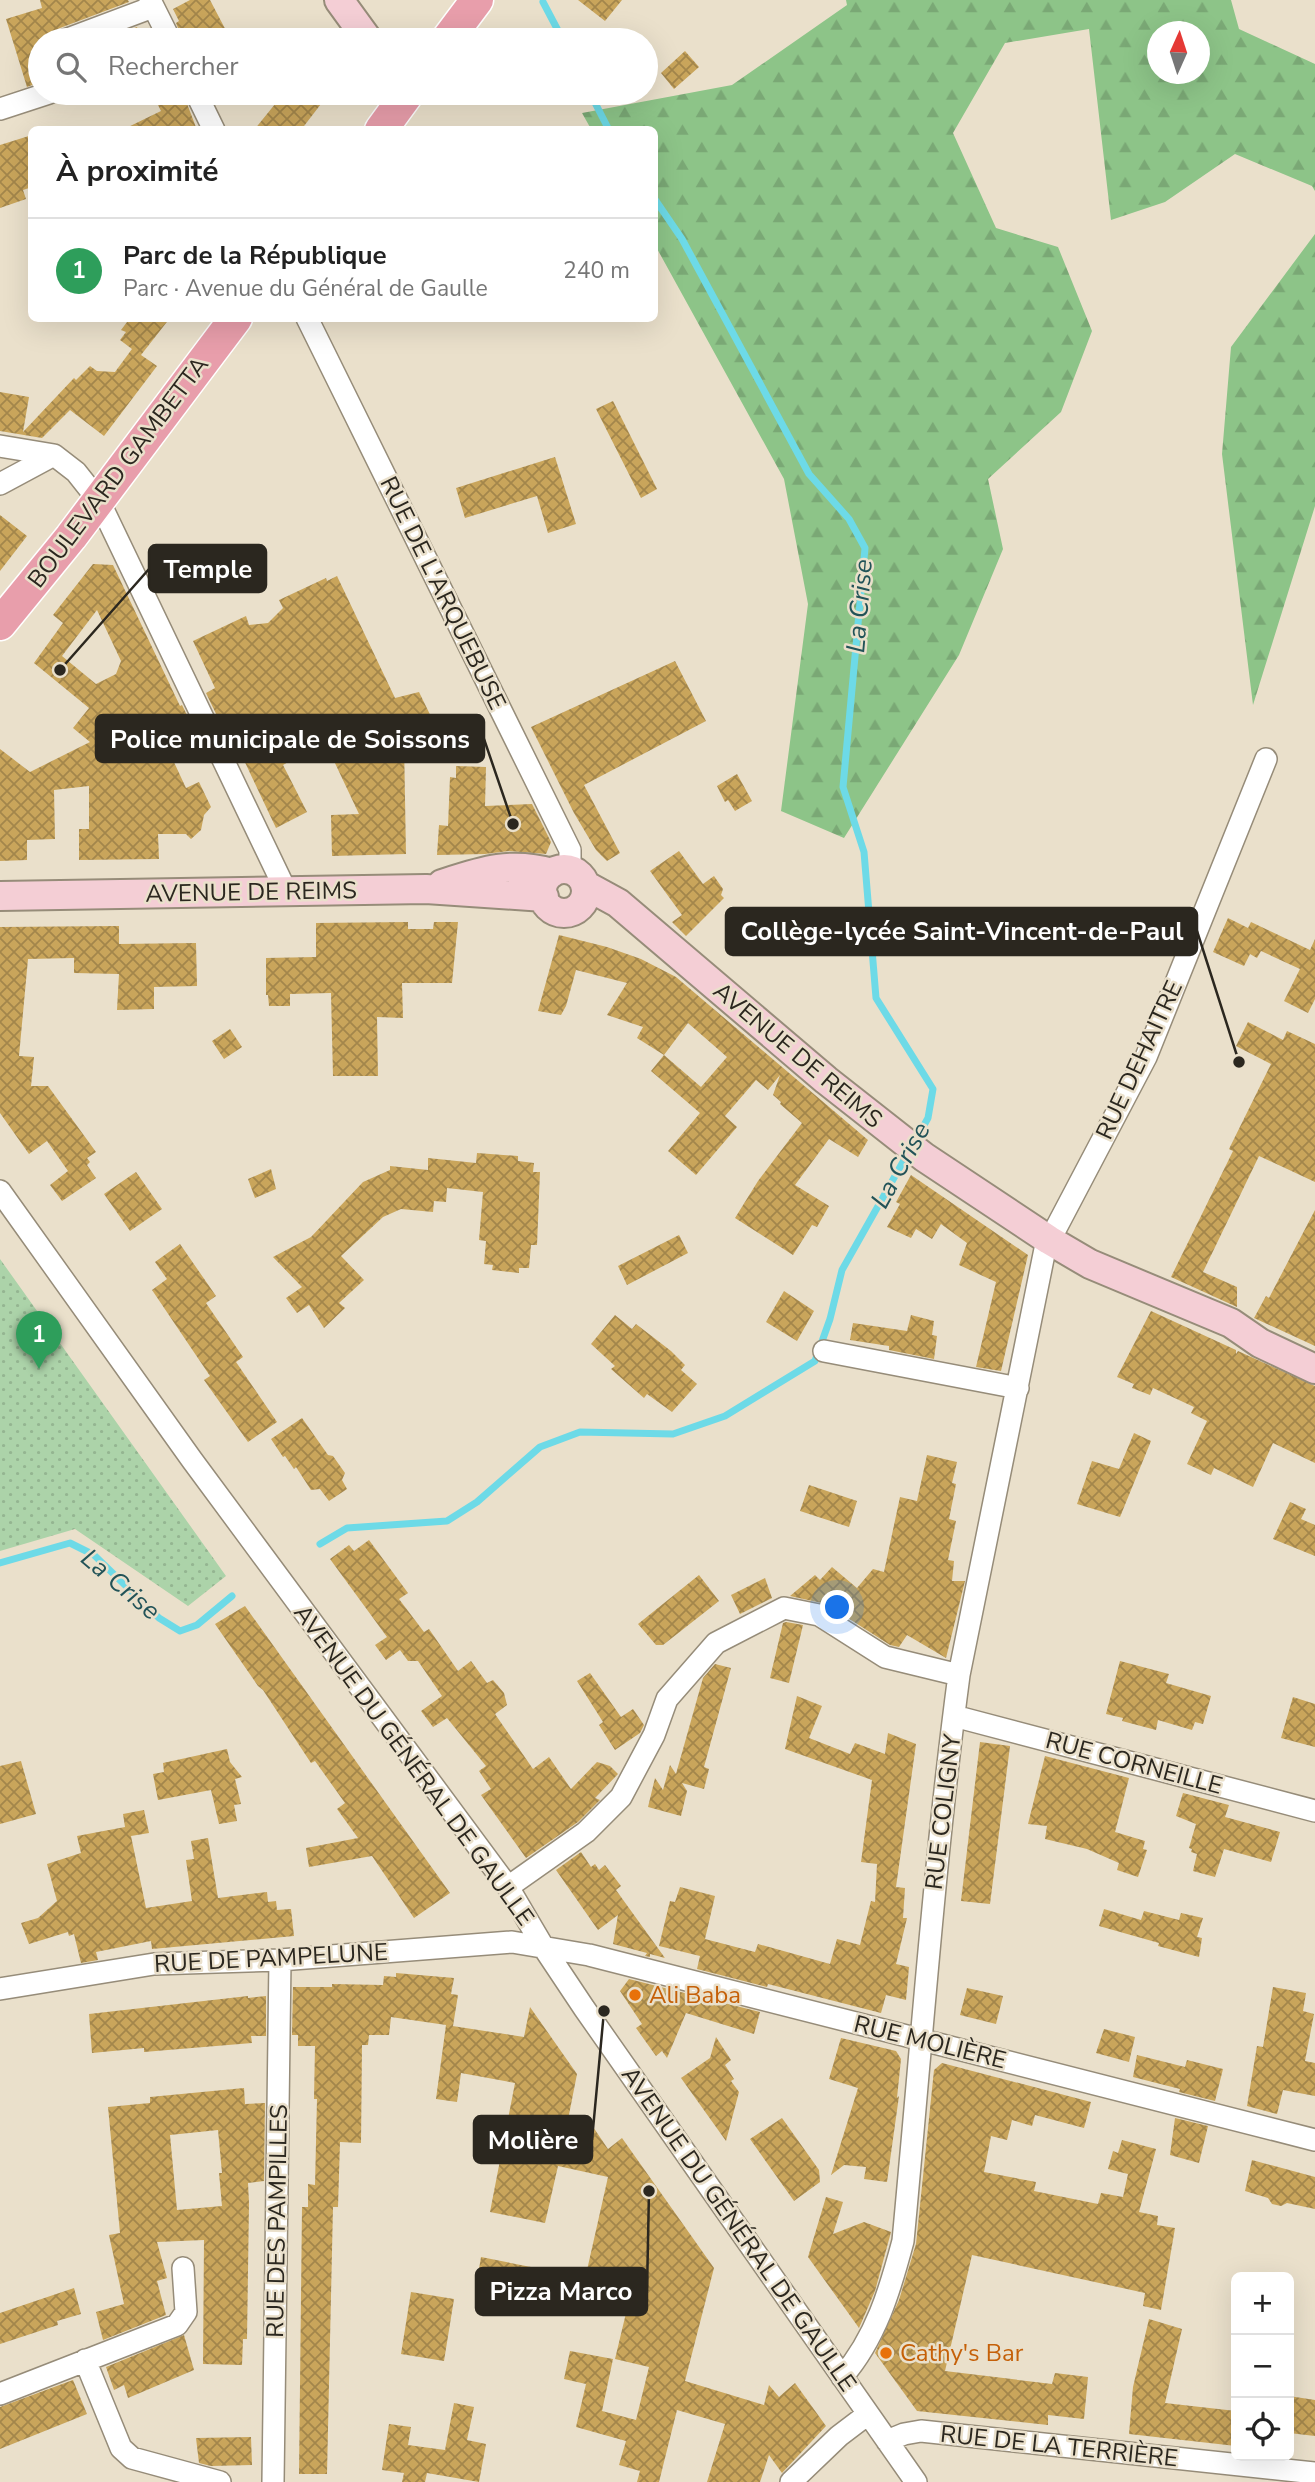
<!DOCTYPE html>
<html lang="fr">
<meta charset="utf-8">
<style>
body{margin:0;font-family:"Nunito Sans",sans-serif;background:#f2f2f2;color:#222}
.controls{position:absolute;right:21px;bottom:21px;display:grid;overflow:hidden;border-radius:10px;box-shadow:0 7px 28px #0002}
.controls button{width:63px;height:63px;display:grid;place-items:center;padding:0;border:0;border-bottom:2px solid #e0e0e0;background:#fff;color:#222;font:35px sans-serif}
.compass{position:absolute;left:1147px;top:21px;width:63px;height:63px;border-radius:50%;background:#fff;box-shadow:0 7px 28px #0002;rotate:3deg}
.you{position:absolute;left:838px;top:1608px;width:24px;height:24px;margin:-18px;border:5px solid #fff;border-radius:50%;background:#1a73e8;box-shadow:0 0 0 10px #1a73e833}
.badge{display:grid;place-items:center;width:46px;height:46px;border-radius:50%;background:#2d6147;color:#fff;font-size:23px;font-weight:700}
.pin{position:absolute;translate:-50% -58px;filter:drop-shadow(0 2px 4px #0008)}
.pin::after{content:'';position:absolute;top:37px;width:24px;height:21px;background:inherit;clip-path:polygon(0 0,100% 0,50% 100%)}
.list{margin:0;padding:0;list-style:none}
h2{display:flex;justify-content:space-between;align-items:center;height:91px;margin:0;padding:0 28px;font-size:30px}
h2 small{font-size:23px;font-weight:400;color:#767676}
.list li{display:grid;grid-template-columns:46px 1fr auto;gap:21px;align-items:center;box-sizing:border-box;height:105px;padding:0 28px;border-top:2px solid #e0e0e0}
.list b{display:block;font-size:26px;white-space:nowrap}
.list p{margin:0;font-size:23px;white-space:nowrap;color:#767676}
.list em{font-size:23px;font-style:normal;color:#767676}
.icon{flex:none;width:38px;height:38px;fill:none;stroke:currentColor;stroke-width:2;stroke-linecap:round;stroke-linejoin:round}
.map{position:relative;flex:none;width:1315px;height:2482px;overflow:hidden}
.search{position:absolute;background:#fff;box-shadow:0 7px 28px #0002;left:28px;top:28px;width:630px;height:77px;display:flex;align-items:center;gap:18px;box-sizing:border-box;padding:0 24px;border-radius:38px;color:#767676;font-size:26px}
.panel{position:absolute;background:#fff;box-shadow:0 7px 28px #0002;left:28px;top:126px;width:630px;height:196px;border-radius:10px}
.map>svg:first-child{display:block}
.grass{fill:url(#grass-dots)}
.forest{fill:url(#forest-firs);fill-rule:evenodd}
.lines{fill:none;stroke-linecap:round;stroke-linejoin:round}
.stream{stroke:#6ddae7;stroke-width:7}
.building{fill:url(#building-cross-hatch);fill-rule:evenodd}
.minor-casing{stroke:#968c79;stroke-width:24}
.secondary-casing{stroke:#968c79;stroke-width:32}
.primary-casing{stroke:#fff;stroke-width:35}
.minor{stroke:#fff;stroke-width:21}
.secondary{stroke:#f4ced5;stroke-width:28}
.primary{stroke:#e89eab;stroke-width:32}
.food-dot{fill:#e8710a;stroke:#eae0cb;stroke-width:2.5}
.labels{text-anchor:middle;stroke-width:5;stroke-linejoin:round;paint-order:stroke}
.street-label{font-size:24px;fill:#2b271f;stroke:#eae0cb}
.food-label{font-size:24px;fill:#c56008;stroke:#eae0cb;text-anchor:start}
.water-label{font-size:26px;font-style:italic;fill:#225358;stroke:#eae0cb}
.leader{fill:none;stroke:#2b271f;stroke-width:2.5}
.callout-dot{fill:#2b271f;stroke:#eae0cb;stroke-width:2.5}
.callout{fill:#2b271f;stroke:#2b271f;stroke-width:2.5}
.callout-label{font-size:26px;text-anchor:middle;font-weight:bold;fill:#fff}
</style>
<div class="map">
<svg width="1315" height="2482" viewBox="0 0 1315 2482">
<defs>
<pattern id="grass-dots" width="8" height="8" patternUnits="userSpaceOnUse" patternTransform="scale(1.75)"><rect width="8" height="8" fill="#acd3a9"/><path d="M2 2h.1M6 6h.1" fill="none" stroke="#94b591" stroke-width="1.8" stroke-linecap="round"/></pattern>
<pattern id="forest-firs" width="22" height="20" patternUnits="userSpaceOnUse" patternTransform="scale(1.75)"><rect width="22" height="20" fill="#8dc488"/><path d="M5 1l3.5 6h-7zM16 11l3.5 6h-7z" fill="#7aa875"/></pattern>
<pattern id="building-cross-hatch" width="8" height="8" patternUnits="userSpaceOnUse" patternTransform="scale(1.75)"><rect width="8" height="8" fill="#c9a55b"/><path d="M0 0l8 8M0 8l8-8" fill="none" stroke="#a3864b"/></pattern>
</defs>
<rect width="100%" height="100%" fill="#eae0cb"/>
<path class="grass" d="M0 1259 226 1576 188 1606 75 1529 0 1551Z"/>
<path class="forest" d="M846 0H1231L1239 29 1315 64V191L1312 186 1235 154 1165 202 1111 220 1089 29 1005 43 953 133 996 228 1058 247 1092 331 1061 412 988 479 1003 549 959 655 844 838 781 811 808 604 784 479 655 245 654 130 591 129 582 113 732 85 847 5ZM1158 32H1200V74H1158Z
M1315 234V506L1253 705 1222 454 1231 347Z"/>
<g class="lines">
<path class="stream" d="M543 2 563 40
M590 93 609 130
M654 198 682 239 809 474 849 519 865 548 843 787 864 852 876 998 933 1089 928 1118 914 1143
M320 1544 347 1528 447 1521 477 1502 540 1447 580 1432 673 1434 725 1416 815 1361 830 1319 842 1270 908 1153
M0 1563 70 1543 94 1555 159 1618 180 1631 197 1625 232 1596"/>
</g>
<path class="building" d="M40 0H128L129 2 60 28 54 32 52 40H40V82L27 87 6 19 42 8Z
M190 0H210L231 40H183L176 23 179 21 173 9Z
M578 0H622L605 21Z
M137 27 141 40H102Z
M685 51 699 67 674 89 661 73Z
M152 93H183L197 130H122L161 111Z
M210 93H236L215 103Z
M284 93H314L324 100 301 130H254Z
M32 135V187L23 190 26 199 0 208V145Z
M130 318H170L141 355 157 366 104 436 70 410 42 438 0 431V392L29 397 23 432 74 378 76 380 90 366 97 371 115 372 132 349 120 340 126 332 121 330Z
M613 401 657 489 641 498 596 409Z
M555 457 576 524 548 533 537 496 465 518 456 488Z
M0 515 27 536 0 571Z
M93 564 113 565 180 706 182 705 195 731 166 745 186 788 199 782 211 807 204 815 201 830 191 839 186 834H158L159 859 79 860V829H89V786L54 790 55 839 27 840V860L0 861V749L30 772 90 742 73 728 89 708 34 663 63 623 53 615ZM97 610 121 661 116 674 96 684 62 656Z
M337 576 395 698 419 692 443 741 404 742 406 854 332 856 331 815 359 814 317 725 280 744 288 762 283 765 307 812 276 828 224 718 219 720 206 693 215 688 193 641 246 616 249 625 268 623 283 608 279 600 326 578 327 581Z
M675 661 706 721 584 785 620 853 607 861 596 850 574 813 531 727Z
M456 766 486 767 485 806 532 804 551 842 546 854 509 851 485 854 437 855 439 825 448 826 450 777 456 778Z
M737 774 752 801 735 811 728 800 725 802 717 786Z
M679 851 703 884 714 876 723 889 721 895 724 898 686 936 672 922 682 915 650 871Z
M1228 918 1248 928 1251 922 1310 950 1315 939V999L1308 1013 1284 1001 1300 969 1261 951 1257 958 1250 954 1244 966 1213 952Z
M408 922V929H433L434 922H458L452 983H402L403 1018 377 1017 378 1076H333L331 993 290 994V1006H269L268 995H266V958L316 957V923Z
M119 926V944L196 943 197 986 154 987V1009L117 1010 119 974 74 973V958L28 959 19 1056 34 1057 31 1086H48L96 1152 87 1158 90 1162 87 1165 96 1178 62 1201 50 1185 68 1171 47 1141 29 1154 0 1113V927Z
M559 935 607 947 641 959 676 977 868 1140 858 1157 829 1139 795 1185 829 1206 817 1227 812 1225 793 1255 735 1218 758 1181 802 1123 780 1104 781 1102 773 1095 780 1075 768 1090 756 1080 725 1116 737 1127 696 1175 668 1151 700 1113 651 1071 664 1055 637 1038 643 1027 607 1015 627 983 576 970 566 1006 561 1015 538 1011ZM688 1023 727 1057 701 1087 664 1055Z
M1248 1022 1283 1040 1287 1031 1315 1044V1182L1259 1156 1203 1272 1237 1287V1307L1171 1277 1233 1151 1229 1149 1271 1064 1236 1046Z
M230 1029 242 1047 224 1059 212 1041Z
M477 1153 518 1156V1161L534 1163 533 1172H540L537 1245H531L529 1268H519V1273L492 1270 493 1265 484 1264 486 1241 479 1240 483 1192 447 1188 446 1202 434 1201 433 1212 401 1209 383 1217 341 1256 364 1280 339 1303 345 1308 324 1328 309 1305 297 1313 286 1298 302 1287 273 1257 311 1237 363 1182 390 1170V1166L428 1170V1158L476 1163Z
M271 1169 276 1189 255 1198 248 1179Z
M136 1172 162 1209 130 1231 104 1194Z
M911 1175 1028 1255 1001 1371 976 1367 996 1282 959 1265 967 1243 941 1224 932 1239 916 1229 911 1238 887 1227 900 1204 896 1202Z
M1315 1210V1346L1254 1318 1266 1296 1269 1298Z
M679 1235 688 1253 627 1285 618 1266Z
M180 1244 216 1296 206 1303 243 1357 236 1362 277 1422 248 1442 204 1380 210 1376 152 1290 167 1279 155 1262Z
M784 1291 814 1311 797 1341 766 1322Z
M1151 1311 1236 1350V1354L1238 1351 1315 1386V1463L1273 1443 1253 1487 1214 1468 1211 1475 1187 1464 1207 1421 1191 1413 1194 1407 1153 1388 1150 1395 1132 1388 1134 1384 1117 1377Z
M615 1315 632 1329 636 1324 671 1351 685 1365 681 1370 697 1384 672 1412 647 1394 644 1398 611 1369 615 1366 591 1344Z
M911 1315 934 1321 932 1335 937 1336 934 1359 889 1350V1346L850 1340 853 1323 907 1331Z
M302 1418 328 1455 333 1456 345 1473 342 1480 347 1489 329 1501 320 1489 311 1490 296 1467 294 1469 285 1456 283 1457 271 1439Z
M1134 1433 1151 1441 1120 1517 1077 1504 1092 1461 1119 1469Z
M927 1455 957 1462 952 1483 956 1484 949 1519 956 1521 948 1560 954 1561 952 1581H965L946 1658 907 1635 899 1647 890 1645 826 1604 790 1596 815 1575 820 1580 832 1567 857 1588 873 1569 884 1572 900 1497 917 1501Z
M809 1485 857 1501 849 1527 800 1511Z
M1290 1502 1306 1509 1301 1519 1315 1525V1556L1273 1539Z
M369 1540 408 1593 399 1599 424 1632 429 1629 458 1671 471 1661 487 1683 493 1680 504 1693 507 1705 495 1714 533 1769 549 1757 571 1789 597 1762 610 1766 618 1774 595 1798 600 1800 578 1822 526 1858 481 1795 491 1789 479 1771 486 1766 447 1718 433 1727 421 1711 442 1696 418 1661H408L400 1650 386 1660 375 1645 387 1637 330 1559 349 1545 354 1551Z
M699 1575 719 1601 663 1645H656L638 1624Z
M765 1578 772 1598 740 1614 731 1595Z
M245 1606 450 1893 414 1918 372 1856 309 1867 306 1848 358 1838 337 1809 345 1803 315 1761 311 1763 305 1754 263 1690 258 1686 215 1624Z
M786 1622 803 1625 789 1683 770 1678 783 1623Z
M1120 1661 1169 1674 1166 1683 1211 1696 1203 1724 1195 1722 1192 1730 1158 1720 1156 1730 1122 1721 1123 1718 1106 1714Z
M715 1664 731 1668 704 1767 709 1769 704 1789 682 1783 687 1791 681 1816 648 1807 655 1778 663 1790 670 1765 676 1774 703 1678Z
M590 1673 621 1717 633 1709 644 1725 640 1733 615 1750 599 1725 603 1722 577 1681Z
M797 1696 822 1706 809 1738 850 1754 855 1743 885 1754 888 1733 916 1744 896 1887 905 1888 903 1918H907L896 1964 909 1967 906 2000 886 1995 881 2013 768 1984 767 1987 697 1969 700 1956 659 1946 670 1901 675 1902 680 1887 715 1896 705 1939 755 1952 758 1944 830 1964 837 1939 860 1945 871 1901 875 1902 877 1864 861 1862 872 1780 785 1749Z
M1293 1697 1315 1704V1747L1281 1738Z
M980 1742 1010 1746 990 1904 961 1901Z
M227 1749 230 1762 242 1777 235 1779 241 1804 234 1805 237 1821 219 1824 211 1790 158 1800 153 1774 164 1772 163 1763Z
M1045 1756 1129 1778 1115 1832 1145 1841 1143 1849 1147 1850 1138 1877 1117 1870 1119 1863 1087 1849 1045 1839 1047 1826 1028 1824Z
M21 1761 36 1814 0 1824V1766Z
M1183 1793 1229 1805 1225 1817 1280 1832 1271 1862 1224 1849 1215 1877 1193 1871 1197 1854 1191 1852 1192 1849 1189 1848 1196 1824 1176 1816Z
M144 1810 149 1833 131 1836 146 1908 192 1901 186 1860 194 1859 191 1841 208 1838 218 1898 267 1892 268 1902 276 1901 277 1910 291 1909 294 1936 152 1949 151 1941 96 1952 98 1960 81 1963 74 1934 69 1936 68 1932 29 1944 21 1923 38 1918 57 1901 47 1864 81 1853 77 1836 125 1827 123 1814Z
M581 1852 591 1867 595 1864 599 1870 605 1865 621 1886 616 1890 665 1958 650 1954V1957L645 1956 647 1953 613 1944 618 1915 598 1930 556 1870Z
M1104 1909 1141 1920 1144 1911 1179 1920 1181 1913 1203 1918 1197 1937 1202 1938 1199 1957 1158 1946 1159 1943 1099 1926Z
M396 1973 454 1978 451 1994 458 1995 453 2026 391 2017 389 2035H369L368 2045H362L361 2143 340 2142 338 2207H333L327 2474H299L302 2207H308V2184L315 2185 317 2099H314L315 2046H298V2035H292L293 1987H332V1984L383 1985 384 1976 396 1977Z
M629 1979 760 2012 754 2034 686 2013 667 2058 662 2051 656 2056 636 2028 642 2024 620 1991Z
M1273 1987 1306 1993 1303 2011 1314 2014 1305 2061 1315 2063V2096L1283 2090 1277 2114 1247 2106 1257 2046 1263 2047Z
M967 1988 1003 1996 996 2024 960 2015Z
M248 1996V1998L266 1996V2036H251L252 2043 144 2052V2048L92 2053 89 2014Z
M530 2007 577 2074 565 2135 587 2118 608 2149 622 2138 714 2268 685 2381 764 2405 769 2385 779 2397 795 2383 826 2426 782 2473 769 2455 760 2482H707L725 2424 677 2410 659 2482H637L640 2471 619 2465 626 2441 576 2427 586 2384 564 2379 570 2351 613 2359 602 2411 636 2420 649 2367 615 2359 632 2288 585 2279 608 2177 558 2166 545 2223 490 2212 515 2083 461 2073 457 2102 436 2099 446 2025 524 2037Z
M1104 2029 1135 2037 1129 2062 1096 2053Z
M716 2037 731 2060 725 2065 734 2079 731 2081 739 2092 726 2141 681 2078 710 2058Z
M841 2038 896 2051 901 2059 897 2098 899 2096 887 2182 864 2179 866 2167 844 2165 831 2175 858 2088 829 2079Z
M1137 2055 1185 2067 1187 2060 1223 2069 1215 2101 1179 2092 1180 2089 1133 2077Z
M942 2063 1091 2102 1084 2128 1035 2115 1032 2126 1012 2120 1007 2140 991 2136 984 2172 1036 2182 1034 2191 1098 2204 1101 2193 1123 2197 1128 2174 1108 2169 1113 2151 1118 2153 1122 2140 1156 2149 1139 2212 1158 2216 1157 2225 1175 2228 1161 2310 1143 2306 1145 2293 972 2255 945 2371 1052 2384 1055 2373 1088 2377 1084 2419 1048 2415V2425L917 2411 875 2353 899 2300 916 2244 934 2070Z
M244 2088 245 2104 265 2103 264 2181 248 2183 249 2203 247 2339H243L242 2365 203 2364 204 2240 157 2242 167 2278 157 2281 166 2315 103 2340 96 2312 124 2304 109 2235 120 2233 108 2107 150 2103V2097ZM218 2130 222 2173H219L222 2206 177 2210 170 2135Z
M782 2118 819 2170 820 2182 794 2201 750 2139Z
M1175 2118 1208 2126 1199 2163 1170 2155Z
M1252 2160 1315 2177V2209L1287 2203 1281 2206 1272 2204 1268 2198 1245 2191Z
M826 2197 843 2202 833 2234 864 2222 891 2232 875 2291 859 2328 808 2257Z
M481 2257 536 2268 529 2298 476 2287Z
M74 2288 81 2314 57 2321 58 2325 0 2344V2313Z
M411 2292 454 2299 444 2361 401 2354Z
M1149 2319 1182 2329 1165 2403 1236 2411V2446L1129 2434 1133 2387Z
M184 2335 194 2370 128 2398 124 2385 114 2390 106 2367Z
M73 2380 87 2414 0 2449V2407Z
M1289 2396 1315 2400V2436L1289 2433Z
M454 2403 474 2407 467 2440 486 2444 479 2482 427 2473 425 2482H402L404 2473 382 2470 389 2424 411 2427 408 2445 445 2450Z
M251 2437 252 2465 211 2466 199 2463 196 2438Z"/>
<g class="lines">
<g class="minor-casing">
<path id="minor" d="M150 0 170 40
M65 40 153 7
M196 93 214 130
M0 109 49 93
M307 318 570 850V870
M0 446 54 455 76 472 99 501 286 891
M0 484 54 455
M0 1191 192 1460 508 1887 544 1948 584 2008 916 2482
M824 1351 1018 1388
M954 1716 1315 1811
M508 1887 586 1832 621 1797 654 1735 667 1699 716 1643 784 1608 819 1615 885 1657 959 1675
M0 1989 154 1964 280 1960 512 1942 589 1955 1315 2140
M85 2360 121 2448 132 2458 220 2482
M842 2377C876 2338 890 2290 903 2241 921 2052 934 1863 959 1675L1045 1249 1146 1057 1266 759
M0 2394 177 2325 186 2312 183 2268
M887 2441 904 2434 921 2431 1315 2473
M273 2482 280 1960
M791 2482 839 2436 868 2414"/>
</g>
<g class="secondary-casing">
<path id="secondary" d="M339 0 368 40
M542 891a22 22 0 1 1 44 0a22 22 0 1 1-44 0Z
M442 884C482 871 510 861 552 873
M585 885 618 903 826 1080 924 1157 1049 1240 1090 1264 1231 1323 1260 1343 1315 1369
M0 896 426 889 544 897"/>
</g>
<g class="primary-casing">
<path id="primary" d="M447 40 477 0
M381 130 408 93
M0 624 71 537 236 318"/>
</g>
<use href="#minor" class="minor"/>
<use href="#secondary" class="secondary"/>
<use href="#primary" class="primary"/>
</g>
<g class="food-dot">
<circle cx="635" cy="1995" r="7"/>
<circle cx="886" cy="2353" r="7"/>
</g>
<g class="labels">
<g class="street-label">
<text transform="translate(118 472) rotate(-53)" y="8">BOULEVARD GAMBETTA</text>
<text transform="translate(443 593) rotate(64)" y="8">RUE DE L'ARQUEBUSE</text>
<text transform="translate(251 892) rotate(-1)" y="8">AVENUE DE REIMS</text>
<text transform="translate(798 1055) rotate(40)" y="8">AVENUE DE REIMS</text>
<text transform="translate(1139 1060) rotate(-65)" y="8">RUE DEHAITRE</text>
<text transform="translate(1134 1763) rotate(15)" y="8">RUE CORNEILLE</text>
<text transform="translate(414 1765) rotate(54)" y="8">AVENUE DU GÉNÉRAL DE GAULLE</text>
<text transform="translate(943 1812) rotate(-83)" y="8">RUE COLIGNY</text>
<text transform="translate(271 1958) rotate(-3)" y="8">RUE DE PAMPELUNE</text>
<text transform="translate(930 2042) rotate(14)" y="8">RUE MOLIÈRE</text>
<text transform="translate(277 2221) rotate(-89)" y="8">RUE DES PAMPILLES</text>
<text transform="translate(739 2229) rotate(55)" y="8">AVENUE DU GÉNÉRAL DE GAULLE</text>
<text transform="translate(1059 2446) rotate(6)" y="8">RUE DE LA TERRIÈRE</text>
</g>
<g class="food-label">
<text x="649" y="2003">Ali Baba</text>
<text x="900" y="2361">Cathy's Bar</text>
</g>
<g class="water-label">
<text transform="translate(859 606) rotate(-85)" y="9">La Crise</text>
<text transform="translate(900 1165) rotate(-61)" y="9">La Crise</text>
<text transform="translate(121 1584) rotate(40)" y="9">La Crise</text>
</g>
</g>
<path class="leader" d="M60 670L149 569M513 824L484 739M1239 1062L1197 931M604 2011L592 2140M649 2191L647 2291"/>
<g class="callout-dot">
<circle cx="60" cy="670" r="7"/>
<circle cx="513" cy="824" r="7"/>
<circle cx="1239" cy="1062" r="7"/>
<circle cx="604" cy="2011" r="7"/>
<circle cx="649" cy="2191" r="7"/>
</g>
<g class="callout">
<rect x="149" y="545" width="117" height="47" rx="7"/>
<rect x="96" y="715" width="388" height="47" rx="7"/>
<rect x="726" y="908" width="471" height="47" rx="7"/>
<rect x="474" y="2116" width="118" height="47" rx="7"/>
<rect x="476" y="2268" width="171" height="47" rx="7"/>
</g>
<g class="callout-label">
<text x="208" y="578">Temple</text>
<text x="290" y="748">Police municipale de Soissons</text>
<text x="962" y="940">Collège-lycée Saint-Vincent-de-Paul</text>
<text x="533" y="2149">Molière</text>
<text x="561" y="2300">Pizza Marco</text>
</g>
</svg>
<div class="controls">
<button>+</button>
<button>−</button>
<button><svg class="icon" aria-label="locate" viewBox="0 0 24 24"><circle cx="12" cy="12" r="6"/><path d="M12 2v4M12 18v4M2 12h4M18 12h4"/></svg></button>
</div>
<svg class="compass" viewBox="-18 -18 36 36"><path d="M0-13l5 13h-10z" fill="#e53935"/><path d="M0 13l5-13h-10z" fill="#767676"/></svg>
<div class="you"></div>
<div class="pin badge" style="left:39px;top:1369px;background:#2e9e5b">1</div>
<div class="search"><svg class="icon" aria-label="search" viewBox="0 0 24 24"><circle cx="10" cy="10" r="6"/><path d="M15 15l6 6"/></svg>Rechercher</div>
<section class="panel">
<h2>À proximité<small></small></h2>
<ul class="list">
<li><span class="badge" style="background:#2e9e5b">1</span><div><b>Parc de la République</b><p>Parc · Avenue du Général de Gaulle</p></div><em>240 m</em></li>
</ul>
</section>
</div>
